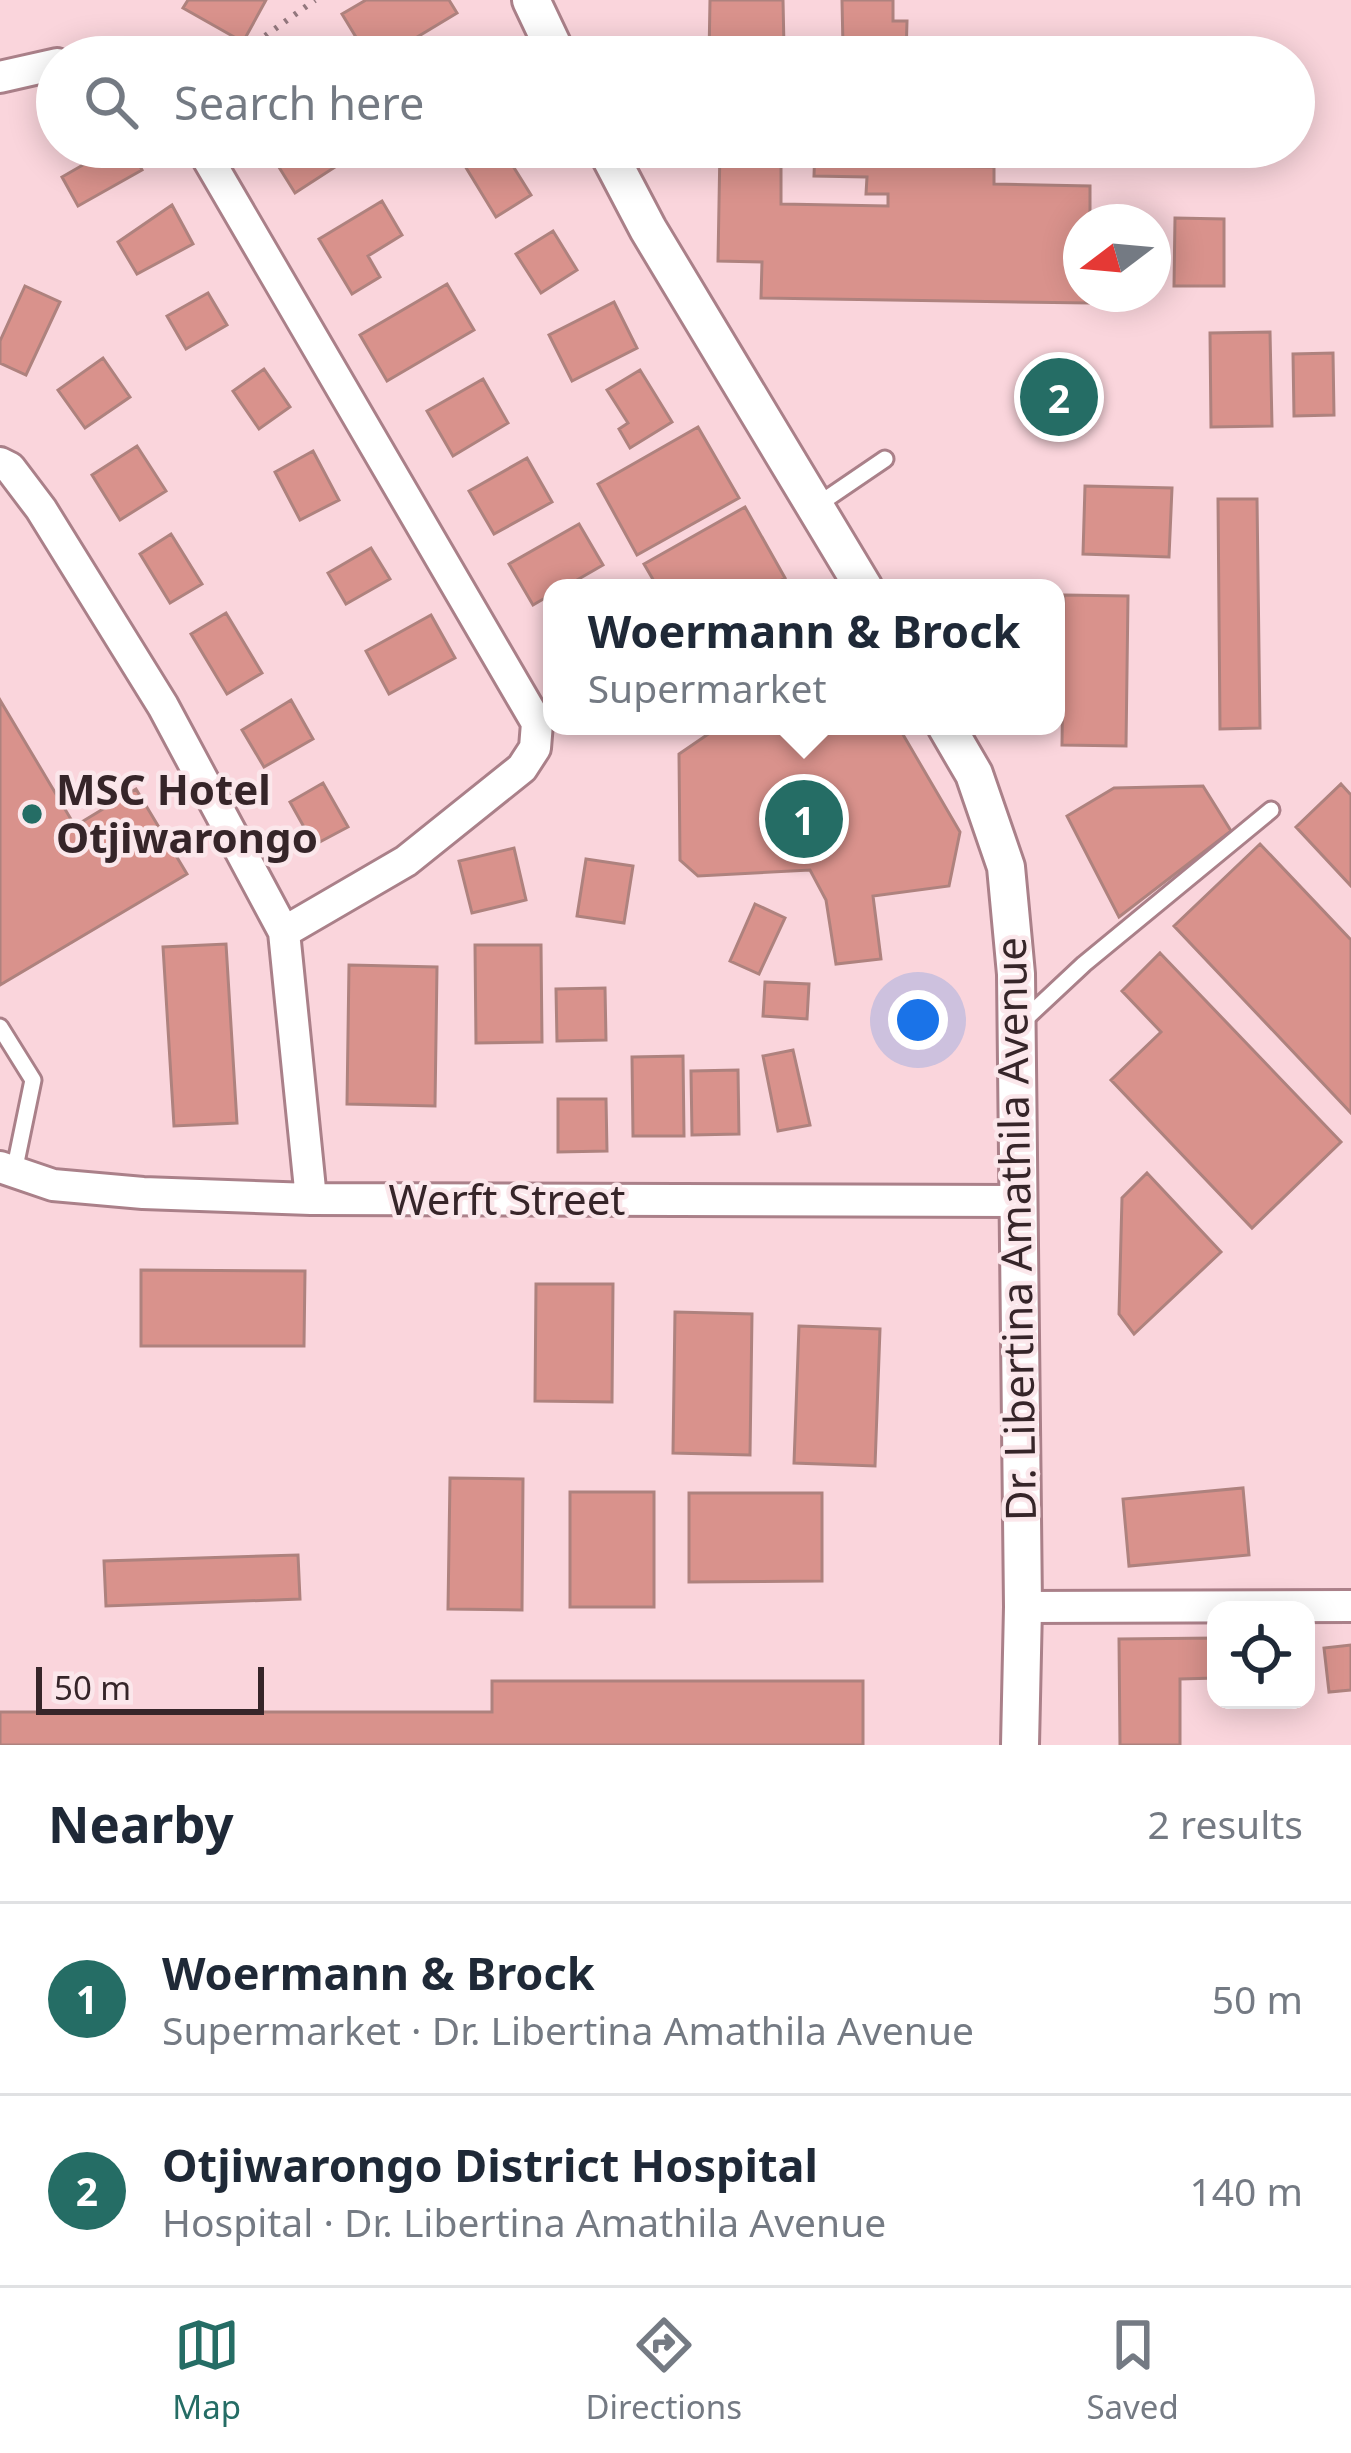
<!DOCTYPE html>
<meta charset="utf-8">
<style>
body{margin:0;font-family:"Noto Sans",sans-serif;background:#f2f2f3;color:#1f2937}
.controls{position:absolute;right:36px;bottom:36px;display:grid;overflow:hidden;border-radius:24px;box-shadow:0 6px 30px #0003}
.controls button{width:108px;height:108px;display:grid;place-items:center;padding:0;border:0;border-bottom:3px solid #e0e1e3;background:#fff;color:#1f2937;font:60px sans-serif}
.compass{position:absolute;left:1063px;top:204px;width:108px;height:108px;border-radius:50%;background:#fff;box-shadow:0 6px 30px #0003;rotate:254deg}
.scale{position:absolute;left:36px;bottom:30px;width:228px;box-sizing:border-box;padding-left:12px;border:6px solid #362529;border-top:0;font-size:33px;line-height:42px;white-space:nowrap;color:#362529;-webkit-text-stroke:9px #fbe7eb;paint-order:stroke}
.you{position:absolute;left:918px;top:1020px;width:42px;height:42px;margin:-30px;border:9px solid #fff;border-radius:50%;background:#1a73e8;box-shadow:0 0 0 18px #1a73e833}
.badge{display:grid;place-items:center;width:78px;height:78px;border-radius:50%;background:#256d65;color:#fff;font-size:39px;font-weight:700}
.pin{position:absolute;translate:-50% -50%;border:6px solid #fff;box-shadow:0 3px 12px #0006}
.popup{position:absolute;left:543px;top:579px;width:522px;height:156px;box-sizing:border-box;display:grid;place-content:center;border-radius:24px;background:#fff;filter:drop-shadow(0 3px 9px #0005);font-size:39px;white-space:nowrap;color:#747a83}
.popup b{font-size:45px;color:#1f2937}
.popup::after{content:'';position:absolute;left:50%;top:100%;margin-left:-24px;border:24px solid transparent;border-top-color:#fff}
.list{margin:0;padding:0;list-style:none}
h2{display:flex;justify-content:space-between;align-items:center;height:156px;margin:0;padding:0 48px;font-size:51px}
h2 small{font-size:39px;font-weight:400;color:#747a83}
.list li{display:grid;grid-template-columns:78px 1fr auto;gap:36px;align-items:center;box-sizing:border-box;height:192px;padding:0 48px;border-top:3px solid #e0e1e3}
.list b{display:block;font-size:45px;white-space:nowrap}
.list p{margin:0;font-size:39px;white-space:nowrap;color:#747a83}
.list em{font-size:39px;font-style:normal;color:#747a83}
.icon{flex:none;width:66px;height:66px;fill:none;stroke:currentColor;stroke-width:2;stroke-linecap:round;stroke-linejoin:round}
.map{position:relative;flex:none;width:1351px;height:1745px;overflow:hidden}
.search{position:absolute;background:#fff;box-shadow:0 6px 30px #0003;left:36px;right:36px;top:36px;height:132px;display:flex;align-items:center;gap:30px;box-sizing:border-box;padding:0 42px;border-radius:66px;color:#747a83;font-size:45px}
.sheet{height:540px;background:#fff}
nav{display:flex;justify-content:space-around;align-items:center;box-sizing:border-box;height:168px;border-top:3px solid #e0e1e3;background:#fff;font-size:33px;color:#747a83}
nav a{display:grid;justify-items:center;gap:6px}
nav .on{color:#256d65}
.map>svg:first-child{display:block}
.building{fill:#d9928c;stroke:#ae827e;stroke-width:3}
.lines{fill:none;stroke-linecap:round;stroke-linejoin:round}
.service-casing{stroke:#aa8089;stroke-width:21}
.minor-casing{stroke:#aa8089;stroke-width:36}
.tertiary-casing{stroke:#aa8089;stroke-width:42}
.path{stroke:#93787e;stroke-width:6;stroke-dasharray:3 9;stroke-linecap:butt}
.service{stroke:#fff;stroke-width:15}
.minor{stroke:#fff;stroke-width:30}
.tertiary{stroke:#fff;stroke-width:36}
.poi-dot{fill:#256d65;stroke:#fbe7eb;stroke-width:4.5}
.labels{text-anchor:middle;stroke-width:9;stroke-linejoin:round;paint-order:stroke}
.poi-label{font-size:42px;font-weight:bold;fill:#362529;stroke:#fbe7eb;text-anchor:start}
.street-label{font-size:42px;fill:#362529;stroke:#fbe7eb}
</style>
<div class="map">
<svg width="1351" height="1745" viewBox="0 0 1351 1745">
<rect width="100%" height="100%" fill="#fad5dc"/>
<path class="building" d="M188 0H266L243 42 183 8Z
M366 0H449L457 13 384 57H368L342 14Z
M710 0H783L784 48 843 47 842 0H893V21H907L906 57H709Z
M89 147H129L142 170 78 206 62 177 95 158Z
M285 147H351L355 154 295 193 272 156Z
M496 147H501L531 195 496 217 465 166Z
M720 147H781V204L888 206V194H866L867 177 814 176 815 147H917V166L994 167V184L1090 186V222H1081V294H1089V303L761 298 762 262 718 261Z
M382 201 402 235 368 256 380 277 352 294 319 239Z
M172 205 193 244 137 274 118 242Z
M1175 218 1224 219V286H1174Z
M553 231 577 270 541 293 516 254Z
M447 284 474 330 387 381 360 335Z
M25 286 60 302 26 375 0 363V341Z
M208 293 227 325 186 349 167 316Z
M614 302 637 348 572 381 549 335Z
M1270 332 1272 426 1211 427 1210 333Z
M1333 353 1334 415 1294 416 1293 354Z
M103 358 130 397 85 428 58 390Z
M264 369 290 407 259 429 233 391Z
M640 370 672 422 630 448 619 429 628 423 607 390Z
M483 379 508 423 453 456 427 411Z
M698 427 739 498 637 555 598 484Z
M137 446 166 491 120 520 92 475Z
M313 451 339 500 300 520 275 472Z
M527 458 552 502 494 534 469 491Z
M1085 486 1172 488 1169 557 1083 554Z
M1218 499H1257L1260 728 1220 729Z
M745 507 785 578 767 588H658L644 564Z
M579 524 603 565 563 588H552V594L533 605 509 564Z
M171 534 202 584 170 603 140 554Z
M371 548 390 579 346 604 328 573Z
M1064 595 1128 596 1126 746 1062 745Z
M226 613 262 673 227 694 191 634Z
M431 615 455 658 389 694 366 651Z
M0 700 75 826 136 789 187 874 0 985Z
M291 700 313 739 264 767 242 730Z
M720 726H898L960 832 949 886 873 896 881 959 836 964 826 900 810 870 698 876 680 860 679 754Z
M323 783 348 827 314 845 290 802Z
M1341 784 1351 795V886L1296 827Z
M1203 786 1231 831 1119 917 1067 816 1114 788Z
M1260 844 1351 940V1113L1174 926Z
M514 848 526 900 472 913 459 861Z
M586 859 633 866 624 923 577 916Z
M755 904 785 918 759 974 730 961Z
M226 944 237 1123 174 1126 163 947Z
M475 945H541L542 1042 476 1043Z
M1160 953 1341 1142 1252 1228 1111 1080 1161 1032 1122 991Z
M349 965 437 967 435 1106 347 1104Z
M765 982 809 984 807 1019 763 1016Z
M605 988 606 1040 557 1041 556 989Z
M793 1050 810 1125 778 1131 763 1056Z
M683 1056 684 1136H633L632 1057Z
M738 1070 739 1134 692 1135 691 1071Z
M558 1099H606L607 1151 558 1152Z
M1147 1173 1221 1252 1134 1334 1119 1314 1122 1198Z
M141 1270 305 1271 304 1346H141Z
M536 1284H613L612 1402 535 1401Z
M675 1312 752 1314 750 1455 673 1453Z
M799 1326 880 1329 875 1466 794 1463Z
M450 1478 523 1479 522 1610 448 1609Z
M1243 1488 1249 1555 1129 1566 1123 1499Z
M570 1492H654V1607H570Z
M689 1493H822V1581L689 1582Z
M298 1555 300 1599 106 1606 104 1561Z
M1216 1638V1678L1180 1679V1745H1120L1119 1639Z
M1351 1645V1690L1329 1692 1324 1648Z
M492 1681H863V1745H0V1712H492Z"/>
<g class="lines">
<g class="service-casing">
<path id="service" d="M816 506 885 459
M1022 1022 1084 964 1271 810
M0 1027 33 1080 14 1172"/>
</g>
<g class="minor-casing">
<path id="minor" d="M0 77 57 64
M201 147 537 723 535 748 522 768 406 861 284 932
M0 463 10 468 41 509 163 706 284 932 311 1199
M0 1167 53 1185 143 1193 311 1199 1017 1201
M1023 1607 1351 1606"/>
</g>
<g class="tertiary-casing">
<path id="tertiary" d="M531 0 558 57
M605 147 648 229 864 588
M946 726 974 774 1006 867 1016 974 1023 1607 1020 1745"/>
</g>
<path class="path" d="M236 57 315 0"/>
<use href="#service" class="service"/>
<use href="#minor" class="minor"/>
<use href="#tertiary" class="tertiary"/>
</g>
<circle class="poi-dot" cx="32" cy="814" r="12"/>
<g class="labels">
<g class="poi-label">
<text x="56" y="805">MSC Hotel<tspan x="56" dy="48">Otjiwarongo</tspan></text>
</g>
<g class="street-label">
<text x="507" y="1215">Werft Street</text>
<text transform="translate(1016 1229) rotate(-91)" y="15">Dr. Libertina Amathila Avenue</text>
</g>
</g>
</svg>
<div class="controls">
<button><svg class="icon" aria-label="locate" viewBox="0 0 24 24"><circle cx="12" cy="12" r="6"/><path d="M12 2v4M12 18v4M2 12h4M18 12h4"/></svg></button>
</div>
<svg class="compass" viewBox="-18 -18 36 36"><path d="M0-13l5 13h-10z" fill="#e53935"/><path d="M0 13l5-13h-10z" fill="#747a83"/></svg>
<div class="scale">50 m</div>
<div class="you"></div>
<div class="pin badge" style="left:804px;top:819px">1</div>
<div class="popup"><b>Woermann &amp; Brock</b>Supermarket</div>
<div class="pin badge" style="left:1059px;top:397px">2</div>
<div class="search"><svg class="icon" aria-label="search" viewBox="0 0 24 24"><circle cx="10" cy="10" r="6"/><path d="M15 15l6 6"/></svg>Search here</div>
</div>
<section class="sheet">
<h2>Nearby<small>2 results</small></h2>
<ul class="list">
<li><span class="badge">1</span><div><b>Woermann &amp; Brock</b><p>Supermarket · Dr. Libertina Amathila Avenue</p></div><em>50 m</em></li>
<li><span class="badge">2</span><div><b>Otjiwarongo District Hospital</b><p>Hospital · Dr. Libertina Amathila Avenue</p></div><em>140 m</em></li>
</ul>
</section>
<nav>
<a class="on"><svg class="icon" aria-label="map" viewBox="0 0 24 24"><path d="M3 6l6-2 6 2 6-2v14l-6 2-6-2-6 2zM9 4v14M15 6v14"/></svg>Map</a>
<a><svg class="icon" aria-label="directions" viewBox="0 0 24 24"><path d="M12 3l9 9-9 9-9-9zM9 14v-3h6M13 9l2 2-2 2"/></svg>Directions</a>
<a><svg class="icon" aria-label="saved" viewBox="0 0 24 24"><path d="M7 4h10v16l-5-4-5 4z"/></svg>Saved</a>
</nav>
